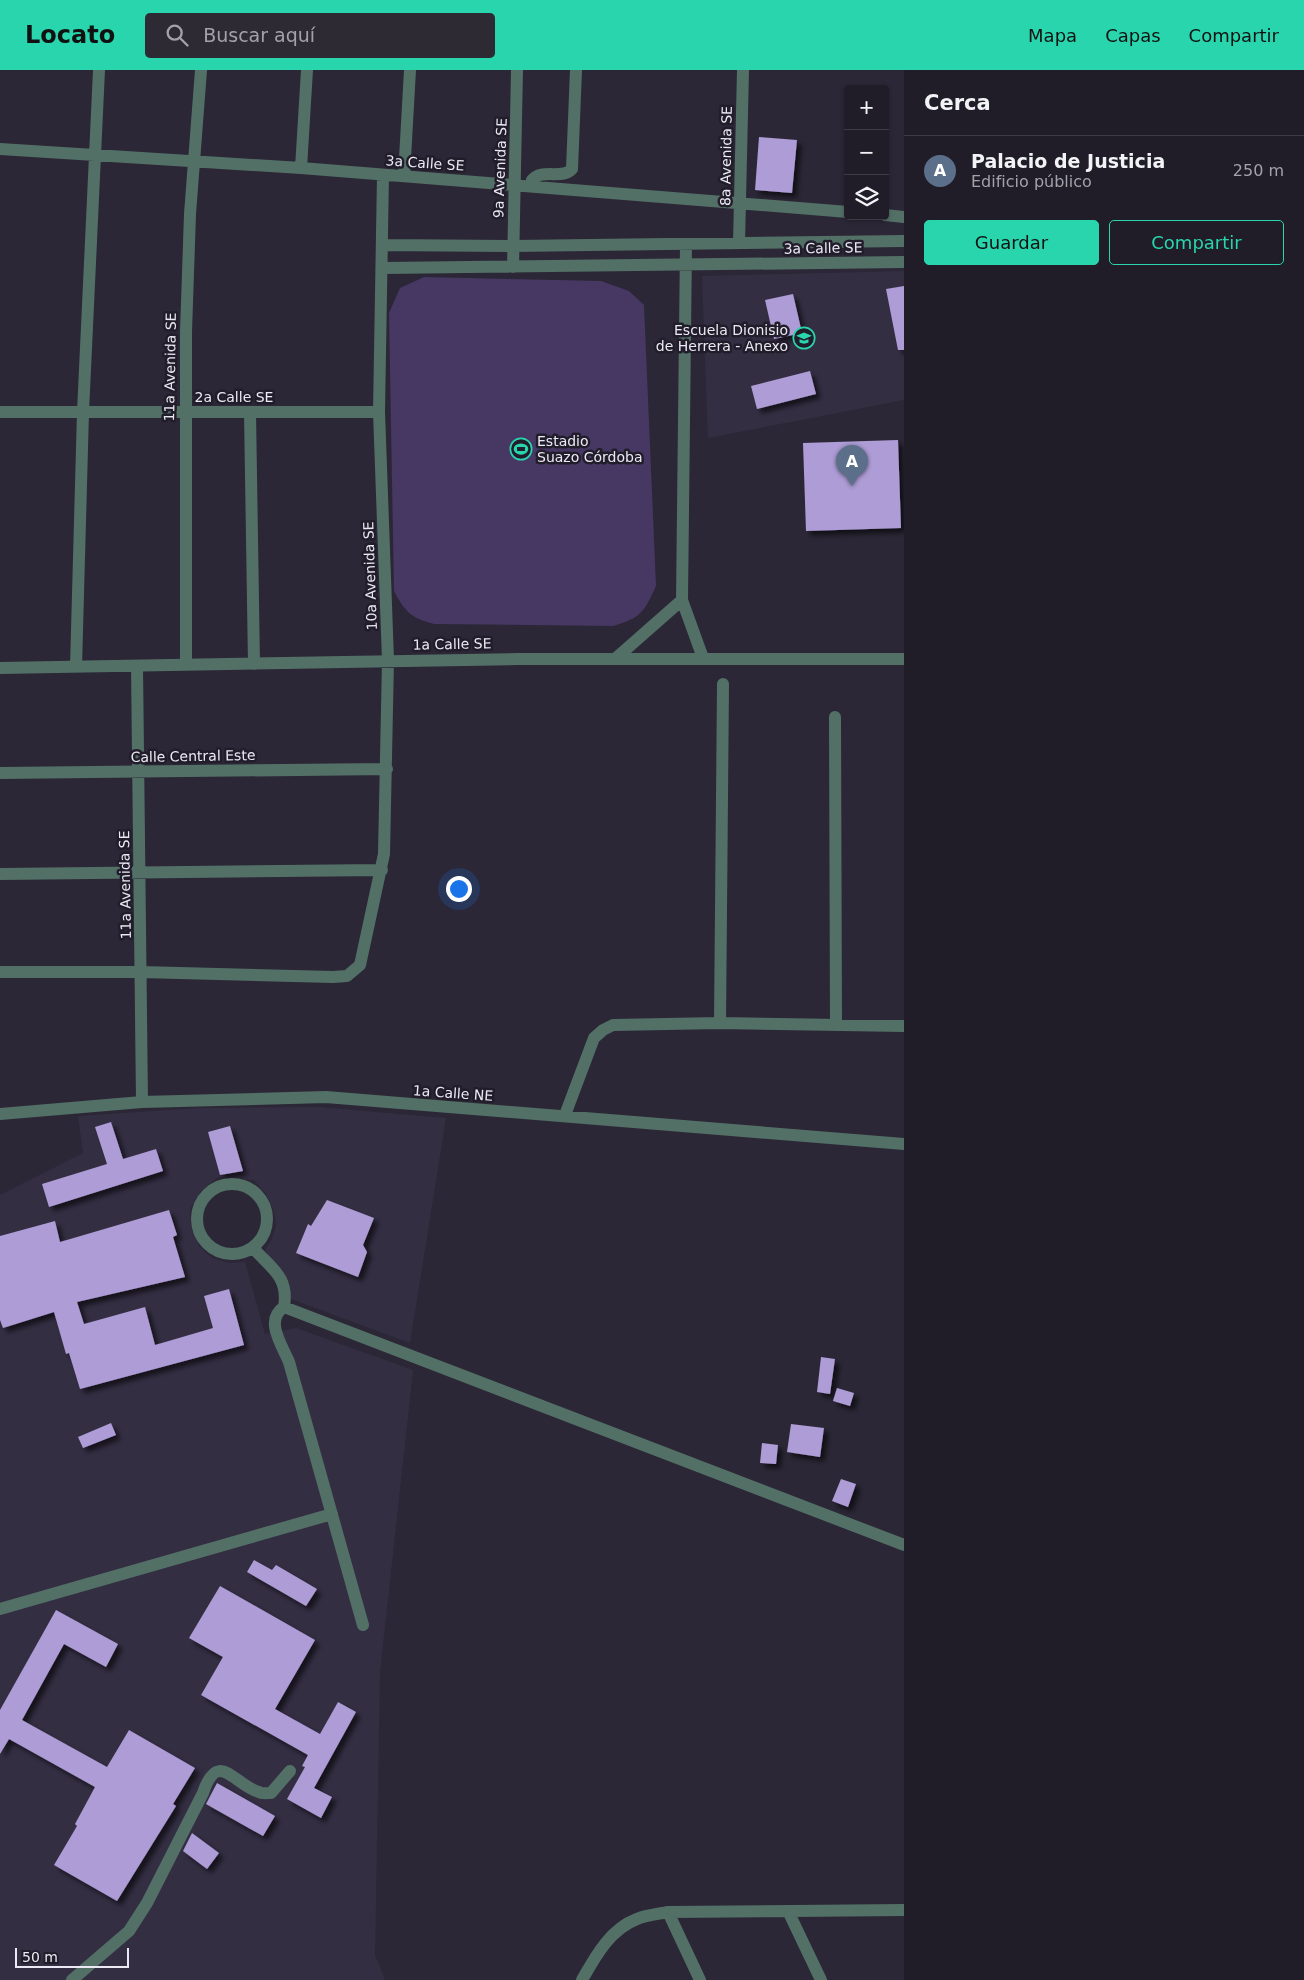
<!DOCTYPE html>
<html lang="es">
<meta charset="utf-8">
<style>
body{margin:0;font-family:"DejaVu Sans",sans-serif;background:#2d2a34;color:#f1f3f6}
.controls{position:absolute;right:15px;top:15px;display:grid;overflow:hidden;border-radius:5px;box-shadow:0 1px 4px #0004}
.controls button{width:45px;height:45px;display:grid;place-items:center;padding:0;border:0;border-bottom:1px solid #3d3b45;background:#201d28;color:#f1f3f6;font:25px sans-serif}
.scale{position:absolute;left:15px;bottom:12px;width:114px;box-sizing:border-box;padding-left:5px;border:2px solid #ebe9f3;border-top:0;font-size:14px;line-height:18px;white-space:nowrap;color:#ebe9f3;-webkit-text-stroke:4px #211d2b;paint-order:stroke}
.you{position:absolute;left:458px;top:818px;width:18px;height:18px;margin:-12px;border:4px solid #fff;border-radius:50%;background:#1a73e8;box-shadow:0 0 0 8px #1a73e833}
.badge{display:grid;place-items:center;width:32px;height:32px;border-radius:50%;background:#29d5ad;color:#fff;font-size:16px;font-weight:700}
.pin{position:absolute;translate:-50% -41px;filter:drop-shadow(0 1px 2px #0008)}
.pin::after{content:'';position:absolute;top:26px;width:18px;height:15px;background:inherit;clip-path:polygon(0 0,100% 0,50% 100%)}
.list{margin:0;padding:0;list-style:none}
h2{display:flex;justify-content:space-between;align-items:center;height:65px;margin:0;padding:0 20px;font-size:21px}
h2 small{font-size:16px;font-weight:400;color:#a2a2a8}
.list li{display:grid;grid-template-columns:32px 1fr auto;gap:15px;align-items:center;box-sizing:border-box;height:70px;padding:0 20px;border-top:1px solid #3d3b45}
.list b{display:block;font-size:19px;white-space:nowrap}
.list p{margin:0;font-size:16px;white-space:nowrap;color:#a2a2a8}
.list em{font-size:16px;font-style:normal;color:#a2a2a8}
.actions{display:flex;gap:10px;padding:15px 20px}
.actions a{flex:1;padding:11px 0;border:1px solid #29d5ad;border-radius:5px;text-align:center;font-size:18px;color:#29d5ad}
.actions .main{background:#29d5ad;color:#111}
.icon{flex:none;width:28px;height:28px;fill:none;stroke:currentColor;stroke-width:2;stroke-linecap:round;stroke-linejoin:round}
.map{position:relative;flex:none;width:904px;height:1910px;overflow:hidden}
header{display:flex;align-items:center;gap:30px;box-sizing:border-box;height:70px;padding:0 25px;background:#29d5ad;color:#111}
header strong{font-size:24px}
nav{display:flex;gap:28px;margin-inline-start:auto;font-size:18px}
.search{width:350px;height:45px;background:#2d2a34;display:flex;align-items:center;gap:12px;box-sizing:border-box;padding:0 18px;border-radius:5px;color:#a2a2a8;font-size:19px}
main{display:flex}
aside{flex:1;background:#201d28}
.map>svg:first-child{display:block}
.built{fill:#342e43}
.green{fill:#463863}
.building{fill:#ad9cd5;filter:url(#shadow)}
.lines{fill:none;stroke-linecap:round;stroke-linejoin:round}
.minor{stroke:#537066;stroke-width:12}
.labels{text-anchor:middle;stroke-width:5;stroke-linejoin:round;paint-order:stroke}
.street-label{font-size:14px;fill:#ebe9f3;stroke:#211d2b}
.poi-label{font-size:14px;fill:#ebe9f3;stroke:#211d2b;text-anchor:end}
</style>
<header>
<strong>Locato</strong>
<div class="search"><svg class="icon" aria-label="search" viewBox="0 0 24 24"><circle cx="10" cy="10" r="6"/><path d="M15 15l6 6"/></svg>Buscar aquí</div>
<nav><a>Mapa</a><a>Capas</a><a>Compartir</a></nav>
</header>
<main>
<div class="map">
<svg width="904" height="1910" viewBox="0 0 904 1910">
<defs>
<filter id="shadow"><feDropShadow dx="4.5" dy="4.5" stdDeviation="2.5" flood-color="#0009"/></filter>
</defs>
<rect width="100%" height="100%" fill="#2b2736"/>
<path class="built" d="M904 201V330L708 368 702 206Z
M318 1037 446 1048 410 1273 283 1226 265 1180 271 1171 276 1156 274 1141 266 1124 254 1110 218 1107 201 1121 190 1139 191 1156 199 1176 212 1188 229 1193 245 1192 265 1264 296 1258 413 1300 380 1602 375 1885 385 1910H0V1125L83 1083 78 1046 200 1038Z"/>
<path class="green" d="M424 207 601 211 629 221 644 235 656 516C644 542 641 548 613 556L434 554C411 548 405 542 394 521L389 243 400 218Z"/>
<path class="building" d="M759 67 797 70 792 123 755 120Z
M904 216V280H898L886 219Z
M793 224 802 263 774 269 765 230Z
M810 301 816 324 757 339 751 316Z
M898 370 901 458 806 461 803 373Z
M111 1052 123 1089 156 1079 163 1101 49 1137 42 1114 107 1094 95 1057Z
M230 1056 243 1101 220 1105 208 1062Z
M327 1130 374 1148 363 1175 367 1182 358 1207 296 1183 308 1154 311 1156Z
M169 1140 177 1165 173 1167 185 1207 77 1232 84 1254 145 1237 155 1275 213 1258 204 1226 229 1219 244 1275 80 1319 69 1283 66 1284 54 1242 3 1258 0 1250V1166L55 1151 60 1172Z
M821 1287 835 1289 830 1324 817 1322Z
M837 1318 854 1323 850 1336 833 1331Z
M111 1353 116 1365 83 1378 78 1367Z
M791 1354 824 1358 820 1387 787 1382Z
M762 1373 778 1375 776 1394 760 1393Z
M841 1409 856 1414 848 1437 832 1431Z
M254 1490 272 1500 276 1495 317 1519 306 1536 247 1502Z
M220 1516 315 1570 275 1639 320 1664 338 1632 356 1642 314 1718 332 1727 321 1748 287 1729 305 1697 302 1696 308 1685 201 1625 223 1587 189 1568Z
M56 1540 118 1574 106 1597 64 1574 22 1650 107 1697 129 1660 195 1698 173 1734 176 1736 117 1831 54 1795 77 1756 75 1754 95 1717 9 1669 0 1684V1640Z
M217 1713 275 1746 263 1766 206 1734Z
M192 1763 219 1783 207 1799 183 1781Z"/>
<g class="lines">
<path class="minor" d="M0 79 301 98 848 142
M301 98 307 0
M404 106 410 0
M531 116 532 110C542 98 563 110 572 99L576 0
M885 145 904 147
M739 173 743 0
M686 174 682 530 703 588
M382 175 513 176 904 171
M513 197 517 0
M383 198 904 192
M0 342H379
M250 342 254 594
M615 589 682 530
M186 594V262L190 144 201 0
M137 596 142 1032
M76 597 83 342 99 0
M0 598 518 589H904
M835 647 836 955
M0 703 387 699
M0 804 382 800
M0 902H141L333 907 347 906 360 895 384 784 388 590 379 342 383 105
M720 953 723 614
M0 1044 142 1032 326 1027 904 1074
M565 1045 594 968 603 960 613 955 720 953 904 956
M197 1149a35 35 0 1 1 70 0a35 35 0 1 1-70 0Z
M253 1178C272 1199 289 1207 284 1237 264 1250 282 1275 289 1292L363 1555
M284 1237 904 1475
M0 1539 332 1444
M668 1842 700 1910
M789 1843 821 1910
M72 1910 129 1861 147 1833 203 1723C218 1678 234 1715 259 1722 262 1724 268 1723 271 1723L290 1701
M582 1910C595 1887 610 1859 637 1849 646 1845 658 1844 668 1842L904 1840"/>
</g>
<defs>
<g id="school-ring" transform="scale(1.125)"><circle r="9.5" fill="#211d2b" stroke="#29d5ad" stroke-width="1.5"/><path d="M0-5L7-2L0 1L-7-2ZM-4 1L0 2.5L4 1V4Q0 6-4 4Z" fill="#29d5ad"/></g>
<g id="stadium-ring" transform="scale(1.125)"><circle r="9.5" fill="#211d2b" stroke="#29d5ad" stroke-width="1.5"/><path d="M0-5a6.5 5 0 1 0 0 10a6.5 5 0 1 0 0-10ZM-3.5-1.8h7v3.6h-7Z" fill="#29d5ad"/></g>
</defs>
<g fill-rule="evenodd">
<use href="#school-ring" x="804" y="268"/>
<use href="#stadium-ring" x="521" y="379"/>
</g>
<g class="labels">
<g class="street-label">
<text transform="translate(726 86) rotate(-89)" y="5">8a Avenida SE</text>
<text transform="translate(425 93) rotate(4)" y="5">3a Calle SE</text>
<text transform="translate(500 98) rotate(-88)" y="5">9a Avenida SE</text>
<text transform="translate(823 178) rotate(-1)" y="5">3a Calle SE</text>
<text transform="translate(170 297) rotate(-89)" y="5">11a Avenida SE</text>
<text x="234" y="332">2a Calle SE</text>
<text transform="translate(370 506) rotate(-92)" y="5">10a Avenida SE</text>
<text transform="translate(452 574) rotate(-1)" y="5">1a Calle SE</text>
<text transform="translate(193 686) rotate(-1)" y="5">Calle Central Este</text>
<text transform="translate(125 815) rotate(-91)" y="5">11a Avenida SE</text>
<text transform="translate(453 1023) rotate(4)" y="5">1a Calle NE</text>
</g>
<g class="poi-label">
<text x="788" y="265">Escuela Dionisio<tspan x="788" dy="16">de Herrera - Anexo</tspan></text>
<text x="537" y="376" text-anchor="start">Estadio<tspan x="537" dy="16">Suazo Córdoba</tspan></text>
</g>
</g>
</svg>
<div class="controls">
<button>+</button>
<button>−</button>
<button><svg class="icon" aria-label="layers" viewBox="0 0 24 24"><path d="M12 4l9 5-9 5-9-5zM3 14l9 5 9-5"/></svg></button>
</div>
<div class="scale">50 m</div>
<div class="you"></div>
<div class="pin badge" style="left:852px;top:416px;background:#5c6f8a">A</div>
</div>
<aside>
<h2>Cerca<small></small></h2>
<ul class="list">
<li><span class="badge" style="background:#5c6f8a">A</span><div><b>Palacio de Justicia</b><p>Edificio público</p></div><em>250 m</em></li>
</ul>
<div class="actions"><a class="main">Guardar</a><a>Compartir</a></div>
</aside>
</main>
